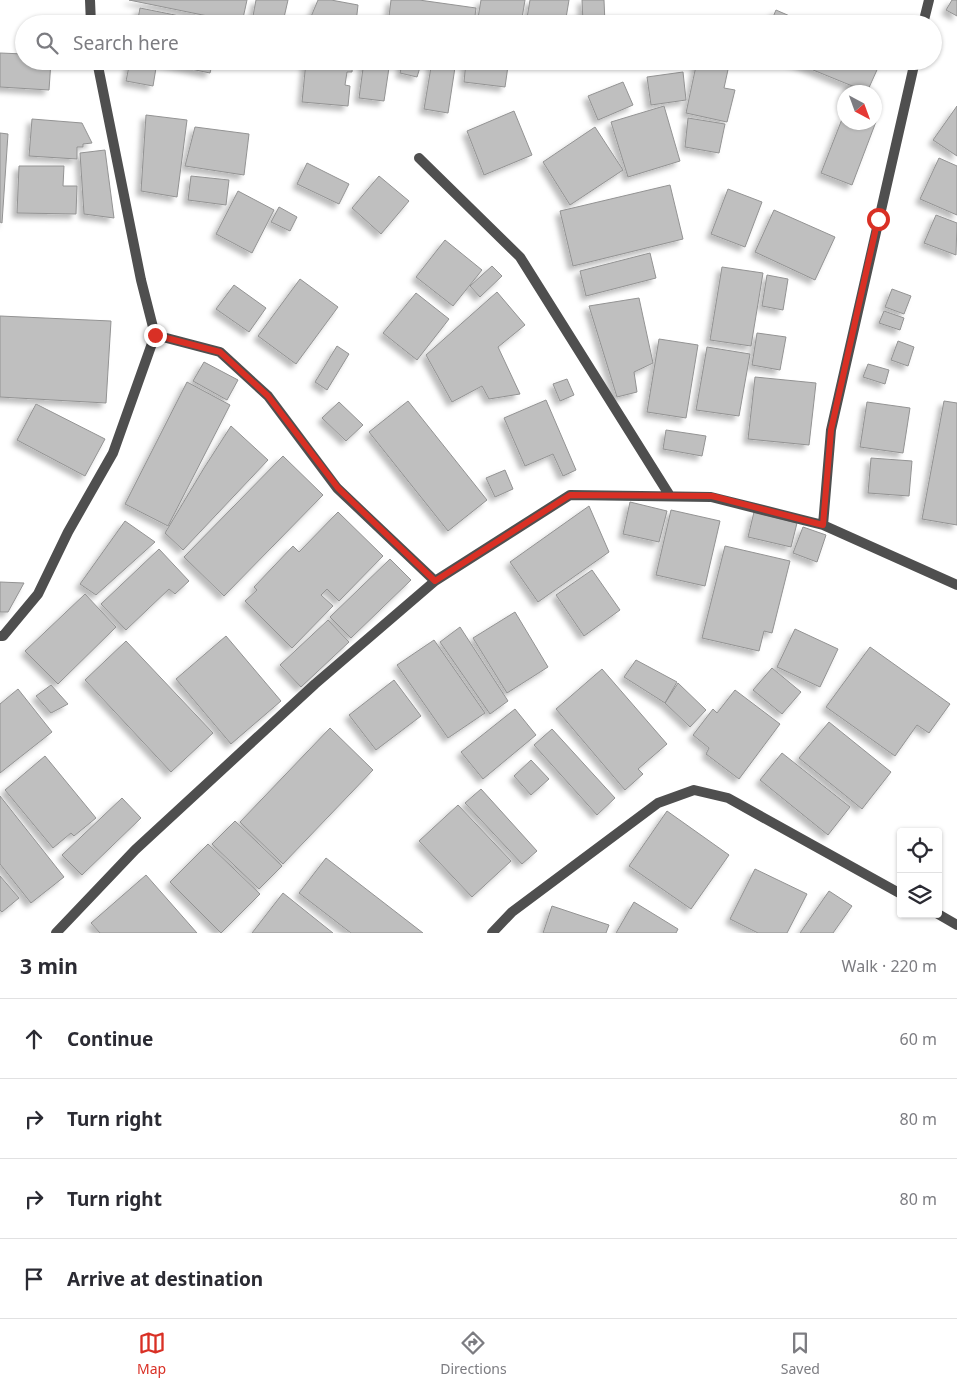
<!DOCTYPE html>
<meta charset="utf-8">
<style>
body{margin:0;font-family:"Noto Sans",sans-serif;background:#f7f7f7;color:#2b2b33}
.controls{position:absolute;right:15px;bottom:15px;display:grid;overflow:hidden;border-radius:5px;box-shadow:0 1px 4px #0004}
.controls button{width:45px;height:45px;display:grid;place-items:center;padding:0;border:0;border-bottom:1px solid #e1e1e2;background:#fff;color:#2b2b33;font:25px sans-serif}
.compass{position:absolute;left:837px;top:85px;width:45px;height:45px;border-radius:50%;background:#fff;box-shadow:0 1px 4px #0004;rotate:139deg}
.stop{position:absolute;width:15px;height:15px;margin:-11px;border:4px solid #d93025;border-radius:50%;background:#fff}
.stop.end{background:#d93025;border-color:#fff;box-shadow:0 1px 5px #0008}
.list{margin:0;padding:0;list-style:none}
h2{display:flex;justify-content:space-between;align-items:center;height:65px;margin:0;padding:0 20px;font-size:21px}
h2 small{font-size:16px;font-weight:400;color:#7c7c81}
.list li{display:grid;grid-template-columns:32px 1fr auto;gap:15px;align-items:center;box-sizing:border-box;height:80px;padding:0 20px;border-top:1px solid #e1e1e2}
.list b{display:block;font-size:19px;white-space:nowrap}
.list em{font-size:16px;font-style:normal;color:#7c7c81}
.icon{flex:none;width:28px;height:28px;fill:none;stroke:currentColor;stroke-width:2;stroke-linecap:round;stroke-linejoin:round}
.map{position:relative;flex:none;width:957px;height:933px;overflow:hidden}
.search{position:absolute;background:#fff;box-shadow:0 1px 4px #0004;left:15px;right:15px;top:15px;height:55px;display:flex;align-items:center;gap:12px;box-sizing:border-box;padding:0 18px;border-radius:28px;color:#7c7c81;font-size:19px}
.sheet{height:385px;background:#fff}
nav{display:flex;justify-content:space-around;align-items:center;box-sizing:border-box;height:70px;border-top:1px solid #e1e1e2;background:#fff;font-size:14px;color:#7c7c81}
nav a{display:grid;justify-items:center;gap:2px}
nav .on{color:#d93025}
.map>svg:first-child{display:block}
.building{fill:#bfbfbf;stroke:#939393;filter:url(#shadow)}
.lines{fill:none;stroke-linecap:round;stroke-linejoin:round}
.street{stroke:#4f4f4f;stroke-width:10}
.route{stroke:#d93025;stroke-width:6}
</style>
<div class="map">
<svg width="957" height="933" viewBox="0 0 957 933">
<defs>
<filter id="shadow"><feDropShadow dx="-4.5" dy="4.5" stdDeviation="2.5" flood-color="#0004"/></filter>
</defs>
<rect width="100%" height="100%" fill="#fff"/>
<path class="building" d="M129 0H247L242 23Z
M256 0H288L283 22 253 16Z
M318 0H331L358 5 356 23 298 24V18L310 19Z
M391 0H419L476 8 474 24H388Z
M481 0H525L521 24H477Z
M530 0H569L565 24H526Z
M582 0H604L605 24H578L583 23Z
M952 0H957V16L946 10Z
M140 8 220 24H137Z
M776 10 808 24H770Z
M0 53 24 54V61H51L49 90 0 87Z
M130 61H213L210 73 157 62 153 86 126 81Z
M306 61H353L352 72H347L345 85 350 86 348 106 302 102Z
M364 61H390L384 101 359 98Z
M403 61H422L417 77 400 73Z
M432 61H456L448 113 424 109Z
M466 61 508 66 505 87 464 82Z
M697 61H712L729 65 724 88 735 90 727 122 686 113Z
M791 61H881L867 92Z
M683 72 686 100 651 105 647 77Z
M623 82 633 105 598 120 588 96Z
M664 106 680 161 628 177 611 122Z
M957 106V156L933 140Z
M514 111 532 155 484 175 467 131Z
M844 114V122H874V118L877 119 852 185 821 173Z
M146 115 187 120 177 197 141 191Z
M688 118 725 124 719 153 685 147Z
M32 119 82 123 92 143 83 144V147H77V159L29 156Z
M195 127 249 134 244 175 185 166Z
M595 127 623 170 570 205 543 162Z
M0 133 8 134 2 223 0 222Z
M105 150 114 218 84 214 80 153Z
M939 158 957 166V215L920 199Z
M307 163 349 184 339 204 297 184Z
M19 166H64L63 186H77L76 214 17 213Z
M191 176 229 180 226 205 188 200Z
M379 176 409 201 381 234 352 208Z
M670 185 683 239 573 266 560 211Z
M728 189 762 202 745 247 711 234Z
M238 191 274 210 252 253 216 234Z
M279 207 297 217 290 231 271 222Z
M774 210 835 237 815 280 755 252Z
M936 215 957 223 956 255 924 243Z
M445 240 482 270 453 306 416 277Z
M650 253 656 278 586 296 580 271Z
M492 266 502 276 480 297 470 286Z
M722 267 763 273 751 346 710 340Z
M767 275 788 279 783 310 762 306Z
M300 279 338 307 296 364 258 336Z
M234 285 266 308 249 332 216 309Z
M892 289 911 296 904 314 885 307Z
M497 292 525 325 498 347 520 394 489 399 482 386 452 402 426 355Z
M416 293 449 319 417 360 383 333Z
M639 298 653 363 634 372 637 392 617 397 589 306Z
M884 311 904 318 900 330 879 323Z
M0 316 111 321 106 403 0 397Z
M757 333 786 337 780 370 752 365Z
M659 339 698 345 686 418 647 412Z
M898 341 914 347 908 366 891 360Z
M337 346 349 354 327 390 315 382Z
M707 347 750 354 739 416 696 410Z
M204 362 238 380 227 400 193 381Z
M868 364 889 370 885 384 863 377Z
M755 377 816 383 809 445 748 439Z
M567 379 574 395 560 401 553 384Z
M187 382 230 405 168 526 125 504Z
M546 400 576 470 563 476 553 454 525 466 504 418Z
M408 401 487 500 448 531 369 432Z
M944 401 957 403V525L922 519Z
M339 402 363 425 346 441 322 418Z
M867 402 910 408 903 453 860 447Z
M36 404 105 439 85 476 17 440Z
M231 426 268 460 183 550 165 533 204 468Z
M666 430 706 436 702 456 663 449Z
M283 456 323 495 224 596 184 557Z
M871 458 912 461 909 496 868 493Z
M505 470 513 489 495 497 486 478Z
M630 502 667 511 659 542 623 534Z
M589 506 609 552 538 602 510 562Z
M671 510 720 521 705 586 656 575Z
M338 512 383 556 339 601 327 589 321 595 333 606 292 648 245 601 257 590 254 587 293 546 299 552Z
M754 512 797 523 791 547 748 537Z
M125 521 155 542 96 595 80 584Z
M803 527 826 535 817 562 793 553Z
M725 546 790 561 772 633 764 631 759 651 702 638Z
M159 549 189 581 175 594 169 589 126 630 101 604Z
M390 559 411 580 351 638 330 617Z
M592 570 620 610 584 636 556 595Z
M0 582 24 583 8 612H0Z
M85 594 116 627 58 684 25 651Z
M515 612 548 667 507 693 473 638Z
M328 620 349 642 301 687 280 665Z
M460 627 508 701 490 714 440 642Z
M795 629 838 649 820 687 777 667Z
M226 636 281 701 231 744 176 679Z
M434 640 485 713 448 738 397 665Z
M126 641 213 733 171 772 85 680Z
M870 647 950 704 929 733 917 725 895 756 826 707Z
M636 660 677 682 665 703 624 677Z
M772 668 801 692 782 714 753 690Z
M602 669 667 744 638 769 643 774 625 790 556 709Z
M394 680 421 716 376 750 349 715Z
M678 683 706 710 690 727 665 703Z
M51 685 68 704 51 713 36 696Z
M18 689 52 732 0 773V704Z
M735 690 780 724 739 779 706 754 709 748 693 735 713 709 717 713Z
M515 709 536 735 483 779 461 752Z
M829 722 891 772 862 809 799 758Z
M330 728 373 770 283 864 240 822Z
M552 729 615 798 597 815 534 745Z
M782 753 850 807 828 835 760 780Z
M45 756 96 818 74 836 71 833 53 848 5 790Z
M531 760 549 779 531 795 514 776Z
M481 789 537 851 522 864 465 803Z
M0 796 64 877 31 903 0 864Z
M122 798 141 818 82 875 62 855Z
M458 805 511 861 472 897 419 841Z
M667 811 729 855 691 909 629 866Z
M235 821 282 866 259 889 212 844Z
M208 844 260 894 221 933 170 882Z
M326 858 423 933H351L299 893Z
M755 869 807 894 787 933H758L730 919Z
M146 875 197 933H100L91 923Z
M0 876 19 898 2 912 0 910Z
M829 891 852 906 833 933H800Z
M283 893 333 933H252Z
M634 902 678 929 676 933H616Z
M552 906 609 925 606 933H543Z"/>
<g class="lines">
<path class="street" d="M90 0 91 24
M923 24 929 0
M419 158 520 257 670 496
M155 335 220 352 268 396 337 488 435 581
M823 525 831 430 915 61
M0 636H3L38 594 68 532 113 453 155 335 141 280 97 61
M938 914 957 925
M56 933 135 850 315 684 435 581 570 495 711 497 823 525 957 585
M492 933 512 912 658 803 694 790 728 798 901 894"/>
</g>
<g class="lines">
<path class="route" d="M155 335 220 352 268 396 338 488 435 581 570 495 712 496 823 525 831 430 878 219"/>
</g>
</svg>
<div class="controls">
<button><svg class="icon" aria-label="locate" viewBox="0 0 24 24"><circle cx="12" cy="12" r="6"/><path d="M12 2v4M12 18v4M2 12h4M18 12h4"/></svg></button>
<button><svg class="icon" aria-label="layers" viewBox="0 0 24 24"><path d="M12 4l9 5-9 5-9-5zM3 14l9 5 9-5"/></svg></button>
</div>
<svg class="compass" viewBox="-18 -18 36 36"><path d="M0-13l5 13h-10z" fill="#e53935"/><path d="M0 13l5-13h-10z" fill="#7c7c81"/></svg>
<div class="stop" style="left:878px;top:219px"></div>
<div class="stop end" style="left:155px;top:335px"></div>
<div class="search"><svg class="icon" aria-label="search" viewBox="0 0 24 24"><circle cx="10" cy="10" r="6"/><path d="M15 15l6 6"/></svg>Search here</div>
</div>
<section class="sheet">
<h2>3 min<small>Walk · 220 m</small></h2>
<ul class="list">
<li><svg class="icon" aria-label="ahead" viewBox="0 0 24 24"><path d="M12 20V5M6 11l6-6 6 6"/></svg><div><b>Continue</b></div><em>60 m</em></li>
<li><svg class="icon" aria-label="right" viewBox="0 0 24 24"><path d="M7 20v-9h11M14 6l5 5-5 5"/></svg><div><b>Turn right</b></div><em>80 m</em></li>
<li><svg class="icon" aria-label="right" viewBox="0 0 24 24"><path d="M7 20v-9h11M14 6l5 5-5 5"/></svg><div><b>Turn right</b></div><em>80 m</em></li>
<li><svg class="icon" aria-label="arrive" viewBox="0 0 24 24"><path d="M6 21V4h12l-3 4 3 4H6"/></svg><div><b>Arrive at destination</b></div></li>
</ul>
</section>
<nav>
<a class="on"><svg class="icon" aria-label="map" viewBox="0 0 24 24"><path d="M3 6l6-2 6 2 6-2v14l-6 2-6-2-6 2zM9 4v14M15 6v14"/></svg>Map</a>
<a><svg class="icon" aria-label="directions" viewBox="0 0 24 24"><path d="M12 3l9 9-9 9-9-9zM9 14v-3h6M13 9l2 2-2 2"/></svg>Directions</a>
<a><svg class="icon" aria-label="saved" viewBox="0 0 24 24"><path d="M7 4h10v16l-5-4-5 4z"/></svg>Saved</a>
</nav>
